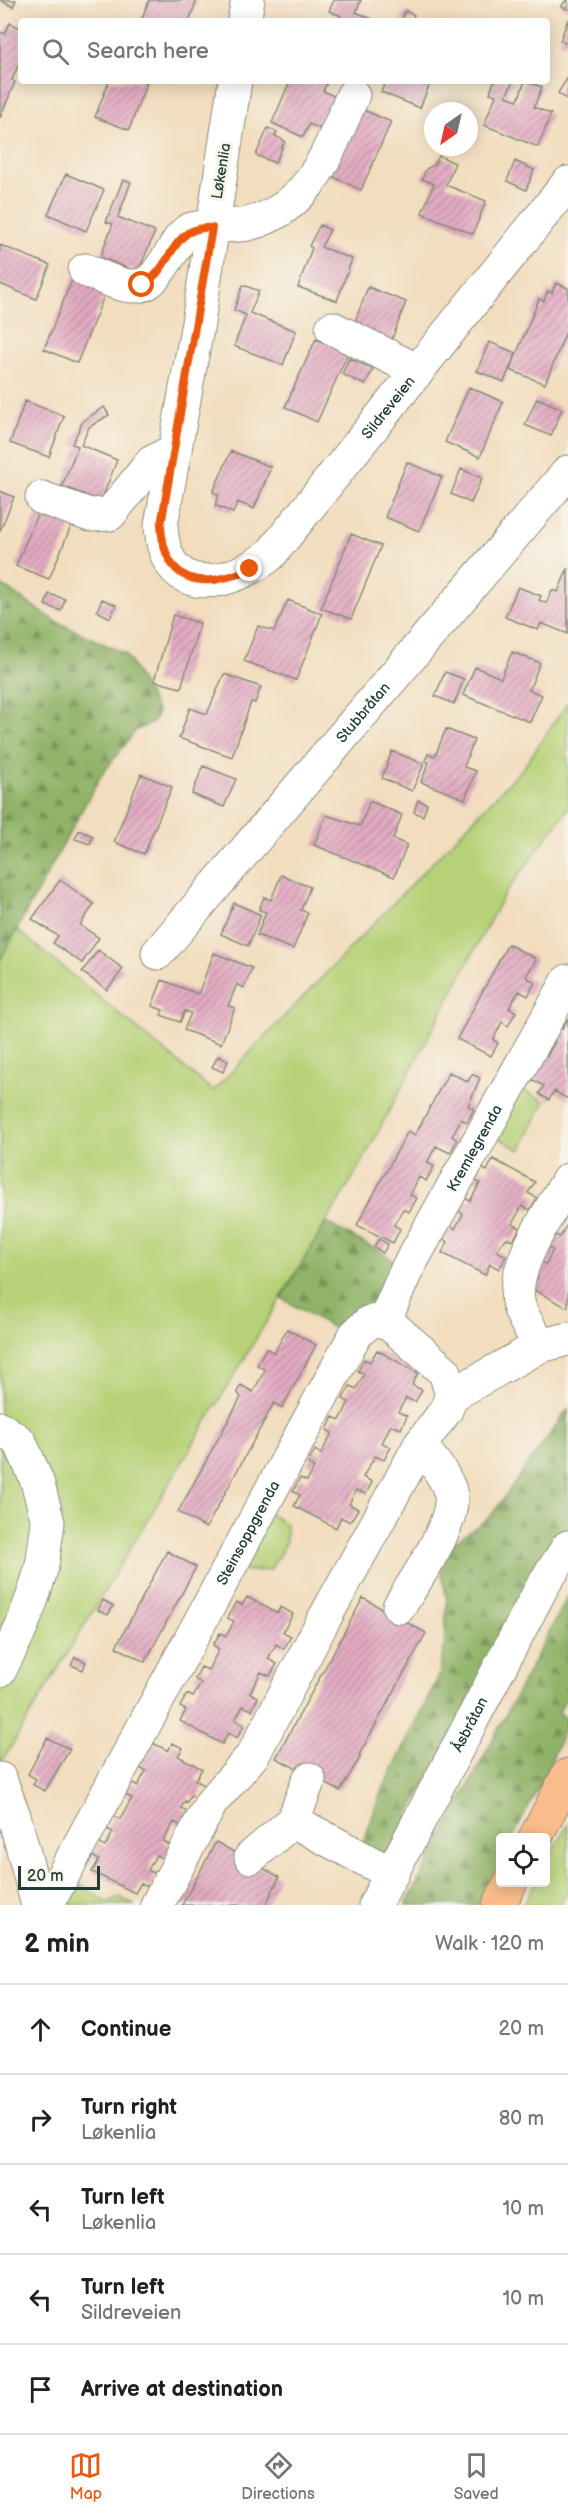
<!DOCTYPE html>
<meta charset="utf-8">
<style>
body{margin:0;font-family:"Balsamiq Sans",sans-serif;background:#f2f2f2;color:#202124}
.controls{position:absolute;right:18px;bottom:18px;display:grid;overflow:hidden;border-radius:6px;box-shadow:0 3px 15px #0003}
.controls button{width:54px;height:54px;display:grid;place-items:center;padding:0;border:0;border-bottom:2px solid #e0e0e0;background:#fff;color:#202124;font:30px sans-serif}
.compass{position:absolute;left:424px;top:102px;width:54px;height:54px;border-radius:50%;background:#fff;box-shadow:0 3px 15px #0003;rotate:214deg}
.scale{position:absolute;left:18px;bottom:15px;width:82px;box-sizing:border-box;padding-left:6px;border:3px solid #1f3d34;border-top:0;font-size:16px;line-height:21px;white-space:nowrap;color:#1f3d34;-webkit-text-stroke:4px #f7f3e8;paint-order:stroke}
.stop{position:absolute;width:18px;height:18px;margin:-14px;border:4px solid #ea580c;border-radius:50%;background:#fff}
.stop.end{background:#ea580c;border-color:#fff;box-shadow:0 2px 6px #0008}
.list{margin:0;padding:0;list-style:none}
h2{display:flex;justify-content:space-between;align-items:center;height:78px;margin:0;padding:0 24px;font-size:26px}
h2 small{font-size:20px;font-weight:400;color:#757577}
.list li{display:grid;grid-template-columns:39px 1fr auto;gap:18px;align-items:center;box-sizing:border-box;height:90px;padding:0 24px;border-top:2px solid #e0e0e0}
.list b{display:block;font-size:22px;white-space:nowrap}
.list p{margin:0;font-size:20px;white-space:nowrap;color:#757577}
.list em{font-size:20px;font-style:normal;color:#757577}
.icon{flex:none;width:33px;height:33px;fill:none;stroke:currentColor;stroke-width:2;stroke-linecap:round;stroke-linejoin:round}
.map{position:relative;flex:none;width:568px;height:1905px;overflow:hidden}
.search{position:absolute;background:#fff;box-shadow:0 3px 15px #0003;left:18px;right:18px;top:18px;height:66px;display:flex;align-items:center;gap:15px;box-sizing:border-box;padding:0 21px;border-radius:6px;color:#757577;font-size:22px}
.sheet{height:528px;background:#fff}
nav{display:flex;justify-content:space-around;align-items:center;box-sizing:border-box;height:84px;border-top:2px solid #e0e0e0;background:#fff;font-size:16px;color:#757577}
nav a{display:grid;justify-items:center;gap:3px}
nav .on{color:#ea580c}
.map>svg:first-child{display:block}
.green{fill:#b6d176;stroke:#6a8755;stroke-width:1.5}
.forest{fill:url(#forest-firs);stroke:#58784e;stroke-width:1.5}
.building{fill:url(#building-hatch)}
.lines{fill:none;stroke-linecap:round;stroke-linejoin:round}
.minor-casing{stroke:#888d79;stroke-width:35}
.major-casing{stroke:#888d79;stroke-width:35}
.minor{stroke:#fff;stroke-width:33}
.major{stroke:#fabc8b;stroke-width:33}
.route{stroke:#ea580c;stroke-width:8}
.labels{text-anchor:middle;stroke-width:6;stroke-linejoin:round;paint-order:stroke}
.street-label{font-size:15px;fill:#1f3d34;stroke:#f7f3e8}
</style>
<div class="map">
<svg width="568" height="1905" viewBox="0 0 568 1905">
<defs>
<pattern id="forest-firs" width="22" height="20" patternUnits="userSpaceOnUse" patternTransform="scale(1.5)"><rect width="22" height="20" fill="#90b367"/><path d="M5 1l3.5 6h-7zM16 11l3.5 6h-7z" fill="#759356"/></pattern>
<pattern id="building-hatch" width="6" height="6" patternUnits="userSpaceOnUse" patternTransform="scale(1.5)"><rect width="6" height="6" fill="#e3abc2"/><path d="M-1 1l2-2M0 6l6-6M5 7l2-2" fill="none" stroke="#b78c9e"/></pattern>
</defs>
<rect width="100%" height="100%" fill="#f7f3e8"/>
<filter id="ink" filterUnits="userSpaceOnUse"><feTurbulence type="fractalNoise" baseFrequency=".0167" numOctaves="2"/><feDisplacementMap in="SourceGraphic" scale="12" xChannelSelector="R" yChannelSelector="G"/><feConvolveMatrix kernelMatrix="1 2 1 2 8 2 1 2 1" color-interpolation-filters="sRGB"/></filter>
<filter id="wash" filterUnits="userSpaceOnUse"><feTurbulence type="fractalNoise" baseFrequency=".008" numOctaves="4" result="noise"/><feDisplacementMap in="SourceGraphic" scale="24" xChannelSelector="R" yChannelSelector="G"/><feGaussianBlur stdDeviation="1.35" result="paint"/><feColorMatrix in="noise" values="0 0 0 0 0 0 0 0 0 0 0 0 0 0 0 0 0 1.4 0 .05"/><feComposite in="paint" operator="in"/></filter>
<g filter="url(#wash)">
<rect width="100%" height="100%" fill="#f2ddbe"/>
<path class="green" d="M568 702V809L503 896 360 1166 0 1765V960L17 930 213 1091 524 767Z
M518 1088 545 1101 520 1150 493 1135Z
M268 1513 286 1524V1543L270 1570 247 1571 238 1567Z
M568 1824V1890L560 1905H523L535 1883 546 1882V1863Z
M75 1881 108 1903 120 1897 134 1905H64Z"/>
<path class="forest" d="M0 584 57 622 126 654 158 713 152 723 136 730 100 777 0 960Z
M326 1223 383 1253 398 1264 368 1308 344 1334 281 1298Z
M568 1409V1527L539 1569 384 1862 362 1847 379 1797 439 1676 444 1647 447 1601 441 1570 449 1546 490 1517Z
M568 1596V1694L559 1712 568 1720 546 1773 513 1837 500 1838V1862L478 1905H406Z"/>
<g id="blocks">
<path class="building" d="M0 0H16L13 7Z
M149 0H197L189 21H141Z
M334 0H361L356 12 377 21H339L341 16 329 11Z
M566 0H568V9L561 7Z
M405 11 414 15 412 21H401Z
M568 19V44L560 41Z
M10 23 21 28V59L12 80 15 82 0 118V32L5 34Z
M568 77V100L558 93Z
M109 81H147L129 130 95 117Z
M290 81H328L323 91 338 98 324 130 309 124 303 137 272 123Z
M386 81H431L420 108 381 92Z
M494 81H513L506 96 518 100 525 81 542 87 534 107 551 114 538 147 484 125 496 95 490 93Z
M359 108 391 122 361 190 329 175Z
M268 128 277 132 275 136 285 141 275 163 256 155Z
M439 156 455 163 446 185 486 201 473 234 422 213 434 184 422 179 426 169 434 165Z
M515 161 534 170 526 190 507 181Z
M66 174 104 190 86 231 48 214Z
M123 180 131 182 118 217 155 232 138 272 100 257 113 224 106 222Z
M320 225 330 230 321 247 352 259 337 301 298 287 312 248 309 246Z
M0 245 50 265 36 299 0 284Z
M73 277 106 291 77 363 44 349Z
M556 283 568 288V327L545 384 510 370 539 299 544 301 548 291 552 293Z
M243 285 259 291 250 313 296 331 283 365 234 346 246 315 234 310Z
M368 287 406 302 390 344 352 329Z
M316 339 348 353 317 422 285 407Z
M489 342 516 353 504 382 477 371Z
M349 358 373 369 365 385 342 374Z
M469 387 503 402 480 457 445 442Z
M537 398 562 409 551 436 525 425Z
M25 401 64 416 49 457 10 443Z
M104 407 109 415 89 427 81 445 117 460 101 501 62 486 78 446 72 444 83 421Z
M231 451 271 467 254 509 238 502 233 513 215 505 219 495 213 492Z
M407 462 442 477 419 531 385 517Z
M461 469 482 478 471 503 451 494Z
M0 491 14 497 0 531Z
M39 510 72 524 49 579 16 566Z
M351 534 381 546 351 619 321 608Z
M568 568V634L541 623 538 630 505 617 518 587 541 596 539 600 546 603 552 590 558 592Z
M49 594 65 599 61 611 45 605Z
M102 599 116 605 110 618 97 611Z
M288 600 322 614 296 680 244 661 258 626 274 631Z
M173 615 200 623 181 688 154 681Z
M512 652 540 663 529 690 542 695 530 722 463 695 475 667 501 678Z
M445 672 464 679 454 704 435 696Z
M224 674 261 687 255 703 251 702 232 757 179 738 190 708 207 714Z
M446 729 474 740 464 767 476 771 465 799 421 782 429 762 425 761 428 754 435 756Z
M392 751 424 764 412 791 382 778Z
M203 766 236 779 224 807 192 794Z
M141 774 172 787 144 854 114 842Z
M418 800 427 804 423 816 414 812Z
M370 801 402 815 393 839 407 845 394 877 314 845 326 815 360 826Z
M79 830 93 836 90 844 75 839Z
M281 875 310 887 301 910 308 913 293 949 257 935 266 912 259 910 264 897 271 900Z
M60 880 94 904 80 925 99 938 82 963 53 943 58 936 32 919Z
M234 903 261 915 248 946 221 934Z
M508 944 536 959 526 977 535 982 528 996 519 991 509 1008 516 1012 508 1026 502 1022 493 1040 498 1043 491 1056 457 1039Z
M98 950 123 969 107 990 82 972Z
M214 953 252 968 244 988 237 984 228 1006 235 1008 221 1044 184 1030 191 1013 185 1011 180 1022 161 1015 163 1010 152 1006 162 980 198 994Z
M568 1018V1099L554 1091 549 1100 539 1094 544 1086 527 1077 540 1052 547 1056 555 1042 549 1038 556 1025 562 1029Z
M218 1056 228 1061 223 1072 212 1067Z
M449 1072 468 1082 472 1074 480 1078 468 1106 474 1109 467 1122 461 1119 452 1136 457 1140 450 1153 436 1146 427 1163 434 1166 426 1181 419 1177 410 1195 417 1198 409 1212 403 1209 394 1225 400 1229 393 1243 357 1225 408 1131 415 1135Z
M493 1159 535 1182 528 1193 537 1198 530 1210 522 1206 512 1224 520 1228 513 1241 507 1238 501 1244 497 1251 506 1256 499 1269 490 1264 485 1275 442 1253 448 1242 442 1238 449 1225 455 1229 463 1214 457 1210 459 1195 470 1201 480 1183 473 1180 476 1165 487 1171Z
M568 1223V1307H566L532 1289 538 1277 532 1274 539 1261 546 1264 553 1250 547 1246 553 1234 560 1237Z
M379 1239 388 1244 383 1253 374 1247Z
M287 1329 316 1345 282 1408 274 1403 206 1528 178 1512 241 1397 237 1392 241 1385 253 1392 265 1370 257 1365 266 1348 274 1353Z
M377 1350 418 1373 412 1385 422 1390 415 1402 406 1398 398 1412 407 1416 401 1429 391 1425 382 1443 391 1447 384 1460 375 1456 363 1477 372 1482 366 1494 356 1490 349 1504 358 1509 350 1522 341 1517 336 1528 294 1506 300 1495 293 1491 300 1478 307 1481 311 1474 314 1467 308 1464 315 1450 321 1454 332 1433 327 1430 333 1417 340 1420 349 1402 343 1399 350 1386 356 1389 364 1374 358 1371 364 1359 370 1362Z
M167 1551 196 1567 145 1662 116 1647Z
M247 1597 277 1613 281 1607 293 1614 283 1632 291 1636 284 1649 276 1644 268 1659 277 1664 270 1676 261 1672 250 1693 258 1697 252 1710 243 1706 235 1720 244 1725 237 1738 228 1733 222 1744 180 1721 186 1710 180 1707 187 1694 193 1697 201 1683 195 1679 201 1667 208 1670 219 1649 213 1645 220 1633 226 1636 230 1629 234 1621 227 1618 236 1602 242 1605Z
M363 1598 426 1633 359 1755 361 1756 340 1791 276 1758Z
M103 1600 113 1606 108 1615 98 1610Z
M75 1657 86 1662 83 1670 71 1665Z
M47 1738 70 1749 45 1791 33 1785 36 1779 28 1774Z
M153 1743 168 1751 172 1743 183 1748 178 1756 202 1769 195 1780 204 1785 197 1798 191 1795 187 1802 185 1801 181 1808 189 1812 182 1826 174 1822 163 1841 171 1846 164 1859 156 1855 148 1870 156 1874 149 1887 141 1883 135 1893 92 1872 99 1860 92 1856 99 1843 105 1847 113 1832 107 1829 114 1816 120 1819 132 1798 126 1795 132 1783 138 1786 142 1778 146 1771 140 1768Z
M216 1842 279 1877 266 1905H182Z"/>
</g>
</g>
<g filter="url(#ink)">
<use href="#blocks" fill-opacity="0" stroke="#888d79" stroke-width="1.5"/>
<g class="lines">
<g class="minor-casing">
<g id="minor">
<path d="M244 21 248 0"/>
<path id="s1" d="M235 81 198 323 161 525C164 599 225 589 270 555L568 183"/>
<path d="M85 270C103 277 136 297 153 278 160 271 166 260 172 252 176 245 181 235 189 230 199 225 232 227 248 224 312 208 329 149 353 95"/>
<path d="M332 328 418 371"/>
<path d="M42 498 90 515 110 514 151 463 175 450"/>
<path id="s2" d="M158 953 568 472"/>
<path id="s3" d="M385 1320 407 1269 568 981"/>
<path d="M540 1346C534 1334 525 1322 520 1309 506 1273 551 1211 568 1180"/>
<path d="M452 1395 540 1346 568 1339"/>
<path d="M0 1428 20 1442 37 1481 48 1522 42 1566 34 1593 21 1628 0 1670"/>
<path d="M399 1607C414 1581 459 1520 450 1491 444 1473 431 1459 420 1445"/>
<path d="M0 1779 14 1816 38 1905"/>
<path d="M293 1821 309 1779"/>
<path d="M251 1857 293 1821 392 1874"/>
<path id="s4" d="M47 1905 355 1335 369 1322 385 1320 445 1372 452 1395 446 1410 420 1445 323 1621 253 1755 211 1803 157 1905"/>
<path id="s5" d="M375 1905 543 1585 568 1547"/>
</g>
</g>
<g class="major-casing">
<path id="major" d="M535 1838 568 1775
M499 1905 511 1882"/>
</g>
<use href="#minor" class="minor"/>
<use href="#major" class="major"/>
</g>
</g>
<g class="lines" filter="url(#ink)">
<path class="route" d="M142 285C174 269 169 225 212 228L161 525C164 585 203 590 250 569"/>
</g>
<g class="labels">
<g class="street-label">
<text transform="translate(221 171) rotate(-81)" y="5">Løkenlia</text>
<text dy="5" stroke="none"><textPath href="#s1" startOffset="790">Sildreveien</textPath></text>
<text dy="5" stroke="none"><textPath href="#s2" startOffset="316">Stubbråtan</textPath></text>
<text dy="5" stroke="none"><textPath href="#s3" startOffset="194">Kremlegrenda</textPath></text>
<text dy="5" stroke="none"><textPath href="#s4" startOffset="423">Steinsoppgrenda</textPath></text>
<text dy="5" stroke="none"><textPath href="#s5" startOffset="204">Åsbråtan</textPath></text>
</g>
</g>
</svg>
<div class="controls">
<button><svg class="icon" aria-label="locate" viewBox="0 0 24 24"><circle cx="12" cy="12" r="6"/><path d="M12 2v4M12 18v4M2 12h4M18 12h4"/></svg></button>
</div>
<svg class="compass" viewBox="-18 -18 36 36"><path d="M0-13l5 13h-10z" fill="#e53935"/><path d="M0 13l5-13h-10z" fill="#757577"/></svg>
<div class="scale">20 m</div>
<div class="stop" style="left:142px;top:285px"></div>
<div class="stop end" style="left:250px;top:569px"></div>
<div class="search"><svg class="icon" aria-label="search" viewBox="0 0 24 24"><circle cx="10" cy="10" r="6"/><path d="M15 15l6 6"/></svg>Search here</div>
</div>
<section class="sheet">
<h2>2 min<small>Walk · 120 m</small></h2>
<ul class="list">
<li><svg class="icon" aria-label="ahead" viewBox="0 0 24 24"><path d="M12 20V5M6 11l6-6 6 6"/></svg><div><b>Continue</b></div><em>20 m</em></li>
<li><svg class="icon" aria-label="right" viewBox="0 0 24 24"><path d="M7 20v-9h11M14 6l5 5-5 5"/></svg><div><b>Turn right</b><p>Løkenlia</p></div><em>80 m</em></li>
<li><svg class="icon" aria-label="left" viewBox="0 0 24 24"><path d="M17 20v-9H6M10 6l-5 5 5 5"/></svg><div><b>Turn left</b><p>Løkenlia</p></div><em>10 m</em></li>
<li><svg class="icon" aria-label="left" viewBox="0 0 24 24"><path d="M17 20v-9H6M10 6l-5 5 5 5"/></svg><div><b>Turn left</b><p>Sildreveien</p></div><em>10 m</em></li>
<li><svg class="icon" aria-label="arrive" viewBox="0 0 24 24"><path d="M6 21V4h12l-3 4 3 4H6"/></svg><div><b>Arrive at destination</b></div></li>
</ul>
</section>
<nav>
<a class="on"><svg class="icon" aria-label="map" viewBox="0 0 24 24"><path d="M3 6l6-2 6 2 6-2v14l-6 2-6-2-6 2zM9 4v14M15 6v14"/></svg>Map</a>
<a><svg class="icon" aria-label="directions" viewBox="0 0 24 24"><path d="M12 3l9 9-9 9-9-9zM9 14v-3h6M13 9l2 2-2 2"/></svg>Directions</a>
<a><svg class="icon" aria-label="saved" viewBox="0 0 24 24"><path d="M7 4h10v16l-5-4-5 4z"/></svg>Saved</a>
</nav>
